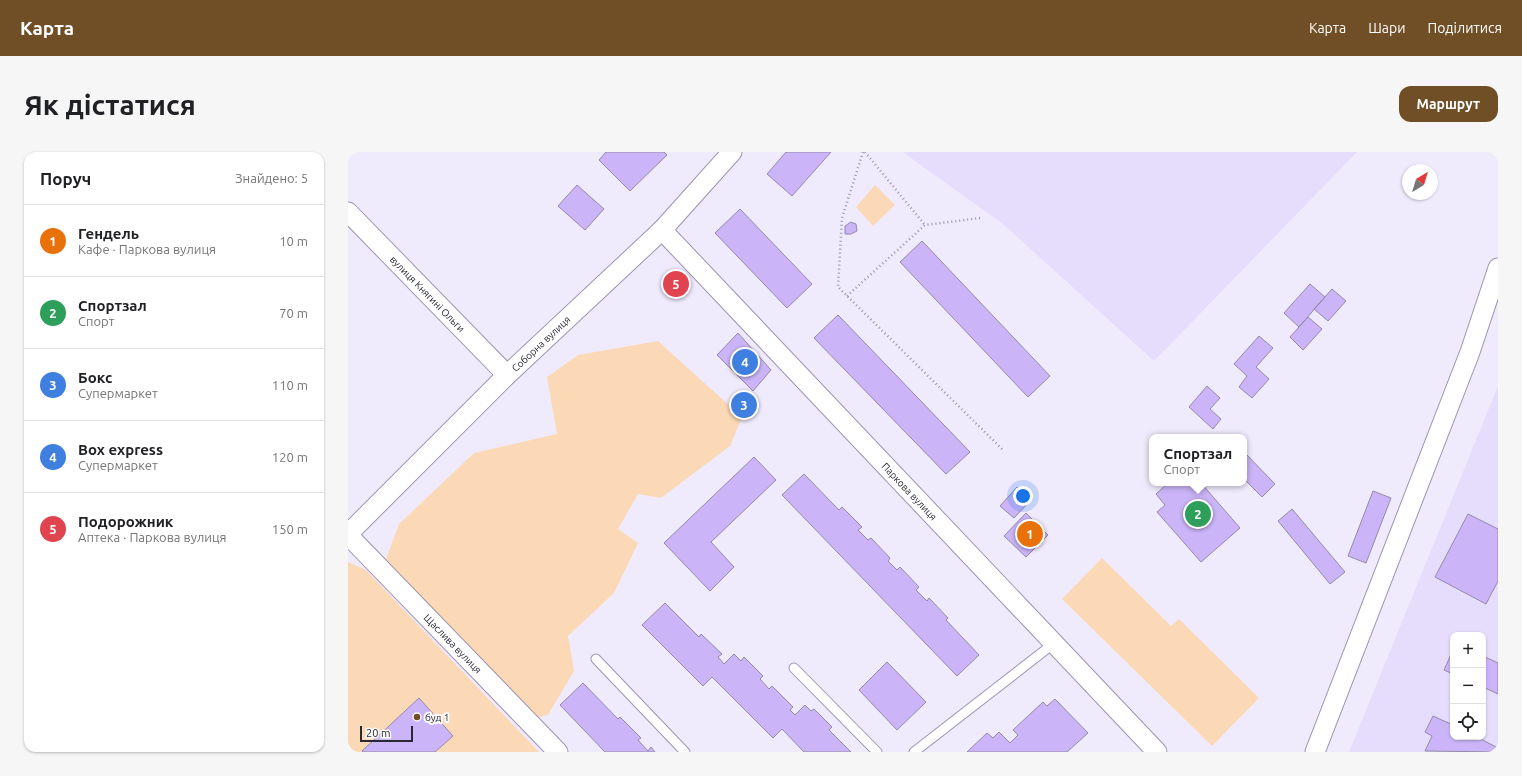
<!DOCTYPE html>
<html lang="uk">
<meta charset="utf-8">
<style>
body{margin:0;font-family:Ubuntu,sans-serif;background:#f6f6f6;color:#202124}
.controls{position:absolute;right:12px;bottom:12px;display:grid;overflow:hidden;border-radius:8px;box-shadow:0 1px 3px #0004}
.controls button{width:36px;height:36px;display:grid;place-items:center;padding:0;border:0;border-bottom:1px solid #e0e0e0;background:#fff;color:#202124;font:20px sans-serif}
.compass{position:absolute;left:1054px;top:12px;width:36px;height:36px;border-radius:50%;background:#fff;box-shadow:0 1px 3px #0004;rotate:38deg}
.scale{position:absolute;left:12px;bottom:10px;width:53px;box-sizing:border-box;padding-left:4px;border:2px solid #2b2834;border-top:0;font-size:11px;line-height:14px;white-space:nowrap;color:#2b2834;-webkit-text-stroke:3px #fbfbfb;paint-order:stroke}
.you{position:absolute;left:675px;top:344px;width:14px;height:14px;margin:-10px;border:3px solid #fff;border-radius:50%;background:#1a73e8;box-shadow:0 0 0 6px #1a73e833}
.badge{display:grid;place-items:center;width:26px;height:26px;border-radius:50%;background:#704e26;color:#fff;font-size:13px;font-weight:700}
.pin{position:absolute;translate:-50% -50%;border:2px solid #fff;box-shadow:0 1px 4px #0006}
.popup{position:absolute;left:801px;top:282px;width:98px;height:52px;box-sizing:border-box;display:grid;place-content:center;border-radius:8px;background:#fff;filter:drop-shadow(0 1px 3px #0005);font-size:13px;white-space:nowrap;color:#757577}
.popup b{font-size:15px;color:#202124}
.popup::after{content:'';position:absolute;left:50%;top:100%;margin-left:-8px;border:8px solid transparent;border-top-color:#fff}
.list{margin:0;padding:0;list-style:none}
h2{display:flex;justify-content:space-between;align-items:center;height:52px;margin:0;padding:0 16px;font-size:17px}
h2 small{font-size:13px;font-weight:400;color:#757577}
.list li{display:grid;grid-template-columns:26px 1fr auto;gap:12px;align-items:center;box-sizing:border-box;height:72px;padding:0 16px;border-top:1px solid #e0e0e0}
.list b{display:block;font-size:15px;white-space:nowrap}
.list p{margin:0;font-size:13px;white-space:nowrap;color:#757577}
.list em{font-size:13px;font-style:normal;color:#757577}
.icon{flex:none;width:22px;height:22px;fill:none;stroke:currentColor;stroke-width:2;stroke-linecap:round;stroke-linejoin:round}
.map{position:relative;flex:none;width:1150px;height:600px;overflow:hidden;border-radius:12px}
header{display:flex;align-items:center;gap:24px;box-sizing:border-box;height:56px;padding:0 20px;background:#704e26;color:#fff}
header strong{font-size:19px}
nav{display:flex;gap:22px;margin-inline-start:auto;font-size:14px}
.intro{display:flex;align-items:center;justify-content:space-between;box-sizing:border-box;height:96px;padding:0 24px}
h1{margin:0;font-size:28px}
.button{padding:10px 18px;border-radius:12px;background:#704e26;color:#fff;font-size:14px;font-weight:700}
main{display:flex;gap:24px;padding:0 24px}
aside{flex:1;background:#fff;border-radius:12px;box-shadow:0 1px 3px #0004}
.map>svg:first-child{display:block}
.built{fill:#e6ddfc;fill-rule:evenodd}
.green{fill:#fcd9b6}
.building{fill:#cbb5f8;stroke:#938aa7}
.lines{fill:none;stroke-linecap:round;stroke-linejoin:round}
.lane-casing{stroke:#9d94b1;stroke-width:11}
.street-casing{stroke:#9d94b1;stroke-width:21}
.path{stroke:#9a96a6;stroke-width:2.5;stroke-dasharray:1 3;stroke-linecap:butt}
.lane{stroke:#fff;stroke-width:9}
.street{stroke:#fff;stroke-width:19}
.poi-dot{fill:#704e26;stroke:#fbfbfb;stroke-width:1.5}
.labels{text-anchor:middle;stroke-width:4;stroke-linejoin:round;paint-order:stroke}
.street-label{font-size:10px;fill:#2b2834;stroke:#fbfbfb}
.poi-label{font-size:10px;fill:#2b2834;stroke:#fbfbfb;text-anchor:start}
</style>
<header>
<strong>Карта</strong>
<nav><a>Карта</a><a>Шари</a><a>Поділитися</a></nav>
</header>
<div class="intro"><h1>Як дістатися</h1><a class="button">Маршрут</a></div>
<main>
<aside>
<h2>Поруч<small>Знайдено: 5</small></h2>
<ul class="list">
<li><span class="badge" style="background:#e8710a">1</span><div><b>Гендель</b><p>Кафе · Паркова вулиця</p></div><em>10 m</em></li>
<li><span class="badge" style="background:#2e9e5b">2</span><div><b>Спортзал</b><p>Спорт</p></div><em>70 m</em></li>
<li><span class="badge" style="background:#3f7fe0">3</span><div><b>Бокс</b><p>Супермаркет</p></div><em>110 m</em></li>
<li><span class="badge" style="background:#3f7fe0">4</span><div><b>Box express</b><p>Супермаркет</p></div><em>120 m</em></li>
<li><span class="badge" style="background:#e0444e">5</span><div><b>Подорожник</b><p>Аптека · Паркова вулиця</p></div><em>150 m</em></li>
</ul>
</aside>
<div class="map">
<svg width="1150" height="600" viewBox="0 0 1150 600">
<rect width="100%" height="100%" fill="#f0eafd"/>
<path class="built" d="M557 0H1009L806 209 655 72 556 1Z
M1150 234V600H1001ZM1105 483H1135V585H1105Z"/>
<path class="green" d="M527 33 547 53 525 74 508 55Z
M310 189 394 265 382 294 313 346 290 342 270 377 290 391 266 441 220 484 226 519 200 563 183 567 37 410 51 372 126 301 209 282 199 225 230 203Z
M754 406 823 474 831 467 911 546 864 594 714 447Z
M0 410 18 418 191 600H0Z"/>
<path class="building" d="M258 0H316L319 3 282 39 251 8Z
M438 0H483L444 44 419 22Z
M229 33 256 57 237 78 210 54Z
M392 57 464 132 439 156 367 81Z
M503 70 508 72 509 79 503 82H497V74Z
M574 89 702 224 680 245 552 110Z
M962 132 977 145 951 175 936 161Z
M984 137 998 149 980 169 966 157Z
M490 163 622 300 598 322 466 186Z
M960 165 974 177 955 198 942 185Z
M390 181 423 218 405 239 369 203Z
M911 184 925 196 908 215 921 227 904 246 891 235 899 224 886 212Z
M859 234 872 246 862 257 873 267 865 277 841 255Z
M896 300 927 332 914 345 896 327Z
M406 305 428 328 363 390 386 415 362 439 316 391Z
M456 322 491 358 494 355 514 375 510 378 520 388 523 386 542 406 540 409 549 418 552 415 571 435 568 438 579 449 581 446 600 466 598 468 631 503 609 524 434 343Z
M820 331H853L892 376 853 410 809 360 817 353 808 342Z
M669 335 683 348 666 366 652 354Z
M1025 339 1043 346 1018 411 1000 404Z
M944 357 997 420 982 432 930 369Z
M678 361 700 383 678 405 656 384Z
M1120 362 1150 377V429L1138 452 1087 425Z
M317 451 351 485 353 482 374 502 370 505 376 512 386 502 393 509 396 505 415 524 412 527 421 537 424 534 445 555 442 558 447 563 457 553 463 559 466 557 484 575 481 578 503 600H456L434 577 425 586 364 525 355 534 294 473Z
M1105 498V522L1096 518Z
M1135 504 1150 511V542L1135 535Z
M539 510 578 550 549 578 511 538Z
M235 531 270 567 272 565 293 586 290 588 300 599 303 595 307 600H257L212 553Z
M71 546 105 584 87 600H15L14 599Z
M707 547 740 581 719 600H619L639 581 645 586 651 580 662 591 670 583 665 578 695 550 699 554Z
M1085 564 1105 573V585H1129L1150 596V600L1077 599 1084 584 1077 580Z"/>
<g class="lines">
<g class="lane-casing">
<path id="lane" d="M248 507 337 600
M446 516 529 600
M566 600 705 492"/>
</g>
<g class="street-casing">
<g id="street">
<path id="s1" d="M0 60 159 223"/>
<path id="s2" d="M314 78 809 600"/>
<path id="s3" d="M0 382 159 223 314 78 384 0"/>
<path id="s4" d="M0 383 210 600"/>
<path d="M967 600 1122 200 1150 116"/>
</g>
</g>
<path class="path" d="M515 0 494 66 490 135 656 299
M517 0 577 73
M499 144 577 73 632 66"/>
<use href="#lane" class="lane"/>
<use href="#street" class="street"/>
</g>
<circle class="poi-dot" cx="69" cy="565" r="4"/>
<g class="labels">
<g class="street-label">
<text dy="4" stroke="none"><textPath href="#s1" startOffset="114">вулиця Княгині Ольги</textPath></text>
<text dy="4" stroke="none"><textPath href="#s3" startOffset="271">Соборна вулиця</textPath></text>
<text dy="4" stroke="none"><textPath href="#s2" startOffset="360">Паркова вулиця</textPath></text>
<text dy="4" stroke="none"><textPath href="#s4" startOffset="151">Щаслива вулиця</textPath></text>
</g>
<g class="poi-label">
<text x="77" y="569">буд 1</text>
</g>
</g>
</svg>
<div class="controls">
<button>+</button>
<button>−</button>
<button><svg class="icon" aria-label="locate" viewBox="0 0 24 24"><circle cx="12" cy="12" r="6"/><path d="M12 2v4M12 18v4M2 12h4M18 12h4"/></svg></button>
</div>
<svg class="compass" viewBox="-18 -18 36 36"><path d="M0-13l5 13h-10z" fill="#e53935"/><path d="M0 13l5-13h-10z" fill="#757577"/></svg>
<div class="scale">20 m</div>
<div class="you"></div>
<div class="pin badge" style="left:682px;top:382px;background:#e8710a">1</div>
<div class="pin badge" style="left:850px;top:362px;background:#2e9e5b">2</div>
<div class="popup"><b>Спортзал</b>Спорт</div>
<div class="pin badge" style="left:396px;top:253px;background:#3f7fe0">3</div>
<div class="pin badge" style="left:397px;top:210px;background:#3f7fe0">4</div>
<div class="pin badge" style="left:328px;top:132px;background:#e0444e">5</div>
</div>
</main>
